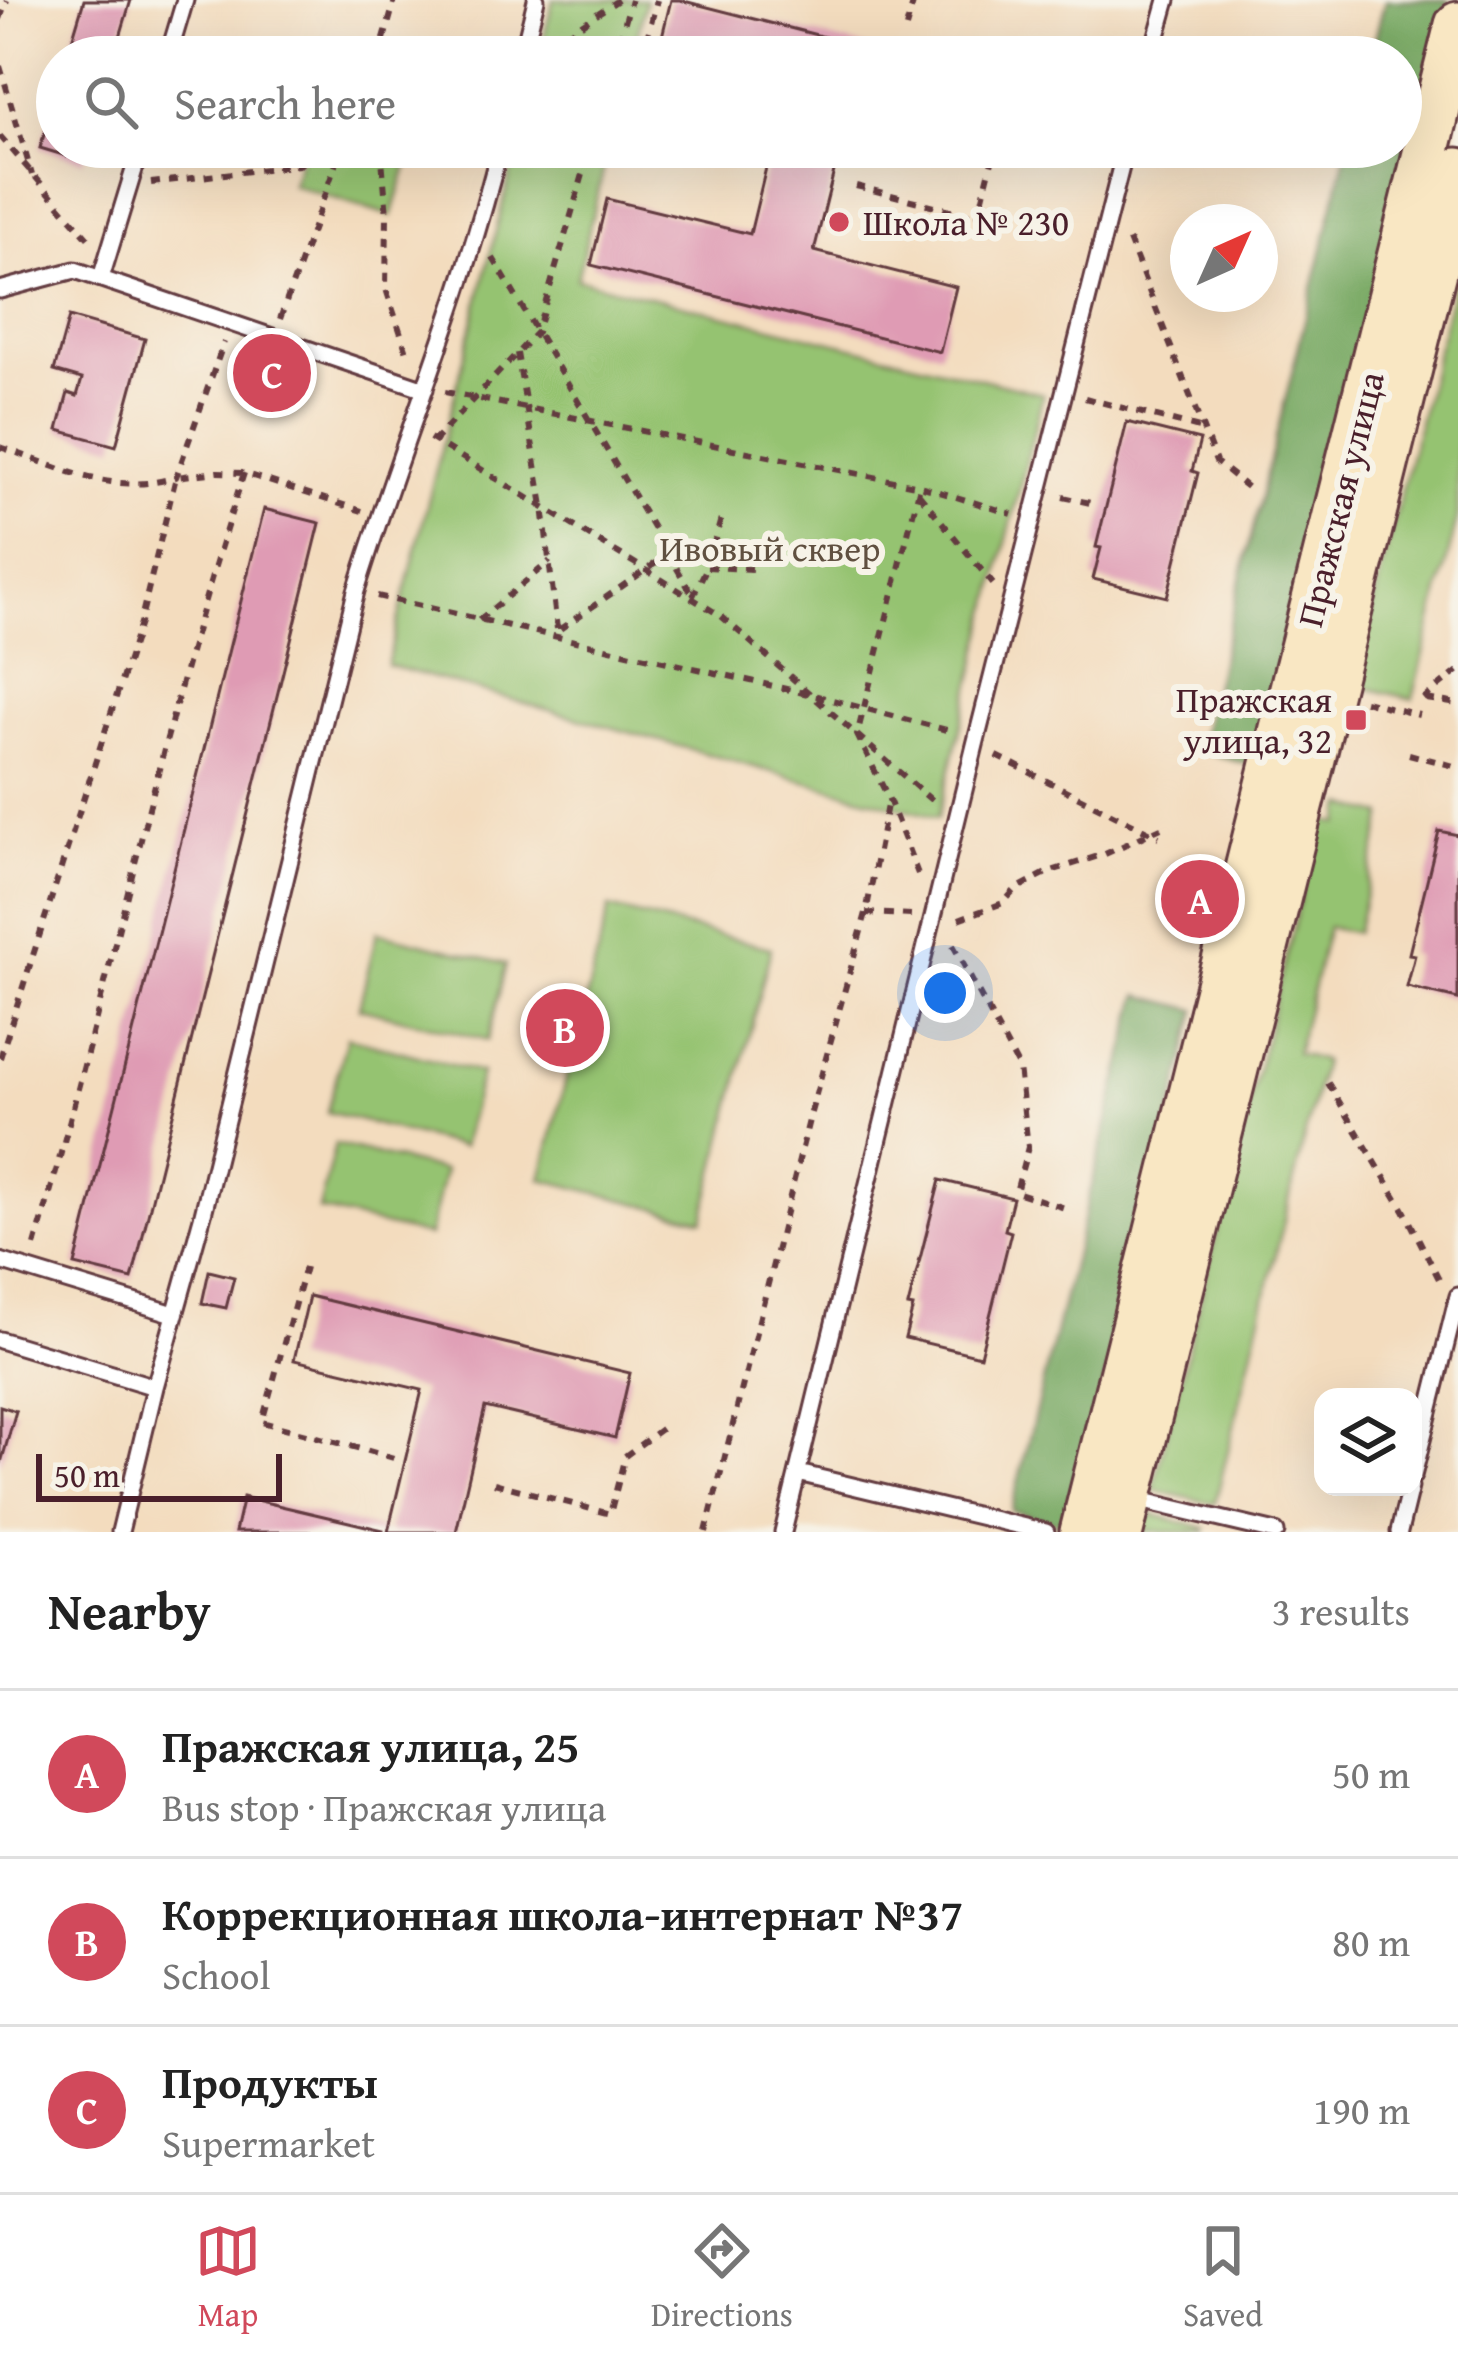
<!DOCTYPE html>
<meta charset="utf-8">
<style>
body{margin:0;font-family:"Gentium Book Plus",serif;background:#f6f6f6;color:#222}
.controls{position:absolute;right:36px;bottom:36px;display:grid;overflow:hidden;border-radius:24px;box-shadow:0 12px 48px #0002}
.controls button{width:108px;height:108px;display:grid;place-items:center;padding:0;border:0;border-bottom:3px solid #e0e0e0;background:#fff;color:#222;font:60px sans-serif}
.compass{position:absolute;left:1170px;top:204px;width:108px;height:108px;border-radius:50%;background:#fff;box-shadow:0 12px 48px #0002;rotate:45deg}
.scale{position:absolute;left:36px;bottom:30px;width:246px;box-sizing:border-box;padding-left:12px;border:6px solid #4a1f2b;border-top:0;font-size:33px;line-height:42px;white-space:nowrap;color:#4a1f2b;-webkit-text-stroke:9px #f7f3e8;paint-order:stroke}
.you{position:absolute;left:945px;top:993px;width:42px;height:42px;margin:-30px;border:9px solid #fff;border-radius:50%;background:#1a73e8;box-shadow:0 0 0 18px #1a73e833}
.badge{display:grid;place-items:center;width:78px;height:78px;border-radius:50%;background:#d1495b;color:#fff;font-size:39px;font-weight:700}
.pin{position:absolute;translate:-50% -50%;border:6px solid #fff;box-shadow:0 3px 12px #0006}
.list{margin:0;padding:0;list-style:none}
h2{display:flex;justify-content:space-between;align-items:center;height:156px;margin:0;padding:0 48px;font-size:51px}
h2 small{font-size:39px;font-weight:400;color:#767676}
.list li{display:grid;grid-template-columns:78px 1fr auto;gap:36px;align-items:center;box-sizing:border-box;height:168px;padding:0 48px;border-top:3px solid #e0e0e0}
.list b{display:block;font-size:45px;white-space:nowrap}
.list p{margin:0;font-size:39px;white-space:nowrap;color:#767676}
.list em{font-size:39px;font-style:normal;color:#767676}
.icon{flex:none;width:66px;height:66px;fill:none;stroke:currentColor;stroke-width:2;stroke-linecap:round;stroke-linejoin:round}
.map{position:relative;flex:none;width:1458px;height:1532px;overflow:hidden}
.search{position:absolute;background:#fff;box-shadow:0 12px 48px #0002;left:36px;right:36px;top:36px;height:132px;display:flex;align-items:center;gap:30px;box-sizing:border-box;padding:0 42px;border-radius:66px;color:#767676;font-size:45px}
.sheet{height:660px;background:#fff}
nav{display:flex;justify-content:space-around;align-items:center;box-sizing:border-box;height:168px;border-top:3px solid #e0e0e0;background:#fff;font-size:33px;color:#767676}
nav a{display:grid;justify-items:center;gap:6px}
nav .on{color:#d1495b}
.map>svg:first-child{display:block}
.green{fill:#95c371;stroke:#70714e;stroke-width:3}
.forest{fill:#78a963;stroke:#616447;stroke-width:3}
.building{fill:#df9bb4}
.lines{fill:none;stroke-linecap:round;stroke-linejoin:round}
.lane-casing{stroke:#633b41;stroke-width:21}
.secondary-casing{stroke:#633b41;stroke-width:51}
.path{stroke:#633b41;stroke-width:6;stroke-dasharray:9 9;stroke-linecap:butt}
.lane{stroke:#fff;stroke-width:15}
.secondary{stroke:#f9e7c3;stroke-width:45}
.poi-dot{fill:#d1495b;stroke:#f7f3e8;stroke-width:4.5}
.labels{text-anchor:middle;stroke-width:12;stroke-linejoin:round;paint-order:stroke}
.poi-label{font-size:36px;fill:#4a1f2b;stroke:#f7f3e8;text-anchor:start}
.street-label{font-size:36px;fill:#4a1f2b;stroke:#f7f3e8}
.park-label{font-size:36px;fill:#605040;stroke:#f7f3e8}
</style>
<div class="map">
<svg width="1458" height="1532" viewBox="0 0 1458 1532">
<rect width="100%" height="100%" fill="#f7f3e8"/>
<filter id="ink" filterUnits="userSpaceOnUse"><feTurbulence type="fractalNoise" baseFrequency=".00833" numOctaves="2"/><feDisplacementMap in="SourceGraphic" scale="24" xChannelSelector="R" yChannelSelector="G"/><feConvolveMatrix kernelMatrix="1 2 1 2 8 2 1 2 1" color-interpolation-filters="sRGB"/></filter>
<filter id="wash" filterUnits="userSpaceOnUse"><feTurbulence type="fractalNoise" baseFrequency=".004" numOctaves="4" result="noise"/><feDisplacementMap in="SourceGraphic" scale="48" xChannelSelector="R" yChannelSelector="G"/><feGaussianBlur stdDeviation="2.7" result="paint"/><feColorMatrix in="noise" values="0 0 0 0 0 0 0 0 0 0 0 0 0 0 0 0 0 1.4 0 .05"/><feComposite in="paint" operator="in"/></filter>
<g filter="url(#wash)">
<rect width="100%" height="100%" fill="#f3dcbe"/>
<path class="green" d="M553 0H646L632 57H539Z
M304 147H413L392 216 292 185Z
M517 147H609L577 279 1043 394 938 818 387 665Z
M1458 267V515L1413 699 1353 685Z
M1344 805 1384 815 1356 933 1328 927 1296 1053 1323 1061 1215 1504 1153 1490 1320 819 1340 824Z
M609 908 771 948 703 1220 541 1179Z
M377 932 506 964 488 1040 359 1008Z
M347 1037 481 1073 462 1147 327 1112Z
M335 1144 444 1171 429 1236 319 1210Z
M1148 1513 1206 1529 1205 1532H1144Z"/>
<path class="forest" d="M1385 0H1449L1258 767 1198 751 1348 147H1401V57H1370Z
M1139 995 1197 1010 1069 1526 1011 1511Z"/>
<g id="blocks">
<path class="building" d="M84 0H131L114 57H67Z
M671 0H680L903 57H657Z
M56 95 57 147H87L83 161 40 148Z
M771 147H840L814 251 956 287 940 352 591 265 607 199 750 234Z
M69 317 145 339 116 446 58 430 68 393 77 396 82 379 54 371Z
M253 350 301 366 292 396 243 380Z
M1127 422 1200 440 1192 471 1198 473 1167 597 1093 579 1101 548 1096 547Z
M264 509 320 523 132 1279 75 1265Z
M1439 831 1458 835V999L1407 987 1415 955 1409 954Z
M940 1180 1013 1198 1005 1230 1011 1232 980 1356 905 1338 913 1307 908 1306Z
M209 1271 234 1277 226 1308 202 1303Z
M309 1296 630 1373 615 1438 485 1407 456 1532H388L422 1390 294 1360Z
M0 1406 16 1411 1 1463H0Z
M243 1497 383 1530V1532H235Z"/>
</g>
</g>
<g filter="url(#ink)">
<use href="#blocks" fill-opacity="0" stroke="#633b41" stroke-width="3"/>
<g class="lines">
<g class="lane-casing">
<path id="lane" d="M168 57 185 0
M522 57 536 0
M1151 57 1167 0
M101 278 141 147
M0 290 75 270 425 389
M0 1261 174 1314
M0 1340 155 1387 120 1532
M155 1387 203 1214 356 591C402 442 463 298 500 147
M798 1473 1046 1532
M1413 1476 1458 1296
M1131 1498 1276 1532
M783 1532 975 745 1126 147
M1399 1532 1410 1487"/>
</g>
<g class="secondary-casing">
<path id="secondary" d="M1083 1532 1458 25
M1120 1532 1458 171"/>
</g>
<path class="path" d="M0 19 7 0
M906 28 914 0
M551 44 618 0
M379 57 395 0
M615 57 631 0
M642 57 657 0
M0 66 32 175
M0 136 89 239
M381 147 387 215 386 289 409 358
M689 147 753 164
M151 183 299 165 331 147
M856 186 978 217 994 153 1009 147
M1129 240 1216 462 1247 487
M493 258 691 592
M280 319 342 147
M517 353 543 506 558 638
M445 392 920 486 1012 514
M1085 398 1203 429
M430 438 721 616 937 805
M433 442 537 332 591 147
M0 447C60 467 112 497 176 477L224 342
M919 494 993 584
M1063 497 1095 504
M707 567 753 569
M377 596 817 696 954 732
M693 596 707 567 721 519
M479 620 550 561
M560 629 669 554
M1423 699 1458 671
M1426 699 1458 704
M1364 701 1419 715
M1409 754 1458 767
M997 756 1159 837
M918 874 888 797 857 735 920 486
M866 913 911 915
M959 919 1003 903 1016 889 1048 872 1105 854 1161 828
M953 945 1019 1068 1028 1147 1016 1192 1068 1209
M0 1058 140 623 176 477 217 472 244 473 362 511
M1328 1083 1404 1210 1441 1283
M35 1246C109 990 161 727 244 473
M305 1267 262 1422 394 1458
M494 1483 610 1514 625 1456 665 1426
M706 1532 810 1116 866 913 888 800"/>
<use href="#lane" class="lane"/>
<use href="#secondary" class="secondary"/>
</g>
</g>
<g class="poi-dot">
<circle cx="839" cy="222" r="12"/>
<rect x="1344" y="708" width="24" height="24" rx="6"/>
</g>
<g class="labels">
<g class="poi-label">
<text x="863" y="235">Школа № 230</text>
<text x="1332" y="712" text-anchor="end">Пражская<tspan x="1332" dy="41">улица, 32</tspan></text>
</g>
<g class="street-label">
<text transform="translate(1340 499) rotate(-76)" y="13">Пражская улица</text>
</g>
<g class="park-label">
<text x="770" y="561">Ивовый сквер</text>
</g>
</g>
</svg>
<div class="controls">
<button><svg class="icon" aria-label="layers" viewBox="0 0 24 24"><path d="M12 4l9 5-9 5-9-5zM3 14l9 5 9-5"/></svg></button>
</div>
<svg class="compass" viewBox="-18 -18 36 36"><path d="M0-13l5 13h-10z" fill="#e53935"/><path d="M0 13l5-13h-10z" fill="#767676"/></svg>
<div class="scale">50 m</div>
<div class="you"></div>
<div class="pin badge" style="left:1200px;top:899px">A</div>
<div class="pin badge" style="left:565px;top:1028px">B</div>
<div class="pin badge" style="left:272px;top:373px">C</div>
<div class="search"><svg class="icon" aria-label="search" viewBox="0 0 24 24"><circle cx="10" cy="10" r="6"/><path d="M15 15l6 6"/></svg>Search here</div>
</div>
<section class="sheet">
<h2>Nearby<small>3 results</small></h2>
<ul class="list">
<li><span class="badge">A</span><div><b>Пражская улица, 25</b><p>Bus stop · Пражская улица</p></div><em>50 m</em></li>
<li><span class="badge">B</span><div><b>Коррекционная школа-интернат №37</b><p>School</p></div><em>80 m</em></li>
<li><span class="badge">C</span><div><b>Продукты</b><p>Supermarket</p></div><em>190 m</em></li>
</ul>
</section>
<nav>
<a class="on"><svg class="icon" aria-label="map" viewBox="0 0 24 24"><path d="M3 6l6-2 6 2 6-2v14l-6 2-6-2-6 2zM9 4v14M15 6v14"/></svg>Map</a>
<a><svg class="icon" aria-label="directions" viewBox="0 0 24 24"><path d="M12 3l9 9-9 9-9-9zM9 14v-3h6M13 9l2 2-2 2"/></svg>Directions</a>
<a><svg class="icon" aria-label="saved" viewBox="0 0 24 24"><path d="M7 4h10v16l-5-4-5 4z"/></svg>Saved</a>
</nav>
